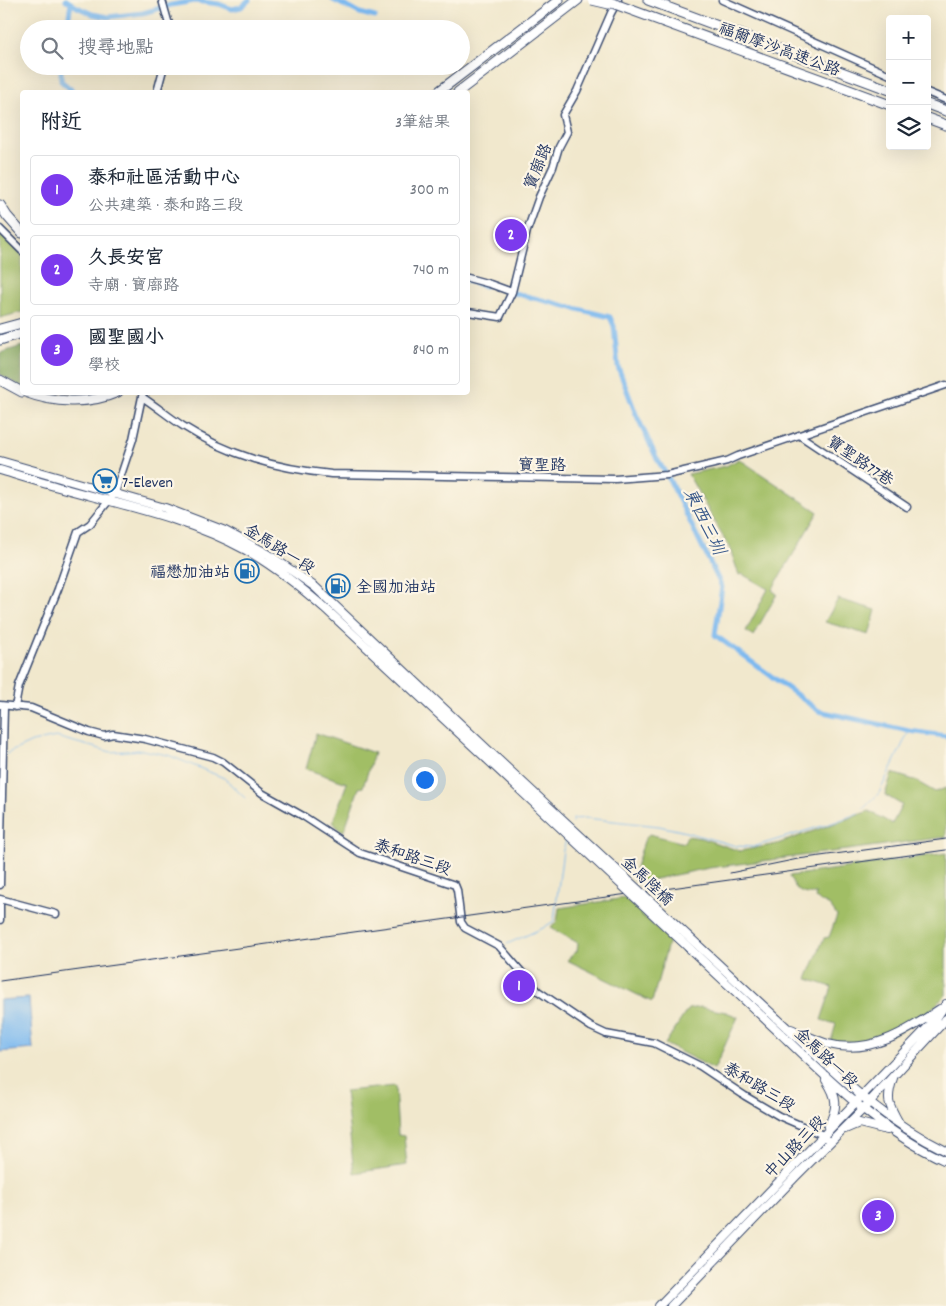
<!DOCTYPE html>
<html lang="zh-TW">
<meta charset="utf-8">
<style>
body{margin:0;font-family:Dekko,"LXGW WenKai TC",sans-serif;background:#f2f2f3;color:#1f2937}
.controls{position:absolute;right:15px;top:15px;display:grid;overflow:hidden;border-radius:5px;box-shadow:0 5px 20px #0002}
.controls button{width:45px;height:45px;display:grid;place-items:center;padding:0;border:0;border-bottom:1px solid #e0e1e3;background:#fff;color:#1f2937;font:25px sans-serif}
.you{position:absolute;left:424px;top:779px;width:18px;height:18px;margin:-12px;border:4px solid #fff;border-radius:50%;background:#1a73e8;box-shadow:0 0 0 8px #1a73e833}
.badge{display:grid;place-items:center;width:32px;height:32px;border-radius:50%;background:#7c3aed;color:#fff;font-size:16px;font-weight:700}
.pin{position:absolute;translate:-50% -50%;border:2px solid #fff;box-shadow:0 1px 5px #0006}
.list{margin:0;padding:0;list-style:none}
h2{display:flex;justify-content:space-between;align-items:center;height:65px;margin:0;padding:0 20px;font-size:21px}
h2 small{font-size:16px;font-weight:400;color:#747a83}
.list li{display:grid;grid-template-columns:32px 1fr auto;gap:15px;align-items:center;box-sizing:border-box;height:70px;margin:0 10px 10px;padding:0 10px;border:1px solid #e0e1e3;border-radius:5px}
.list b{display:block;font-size:19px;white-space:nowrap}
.list p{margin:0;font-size:16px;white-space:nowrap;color:#747a83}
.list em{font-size:16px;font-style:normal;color:#747a83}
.icon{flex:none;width:28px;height:28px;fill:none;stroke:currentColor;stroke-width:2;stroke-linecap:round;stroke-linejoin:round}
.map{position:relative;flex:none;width:946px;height:1306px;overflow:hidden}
.search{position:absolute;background:#fff;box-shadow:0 5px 20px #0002;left:20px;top:20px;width:450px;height:55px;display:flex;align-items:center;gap:12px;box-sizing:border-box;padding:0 18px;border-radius:28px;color:#747a83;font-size:19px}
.panel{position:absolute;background:#fff;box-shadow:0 5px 20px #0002;left:20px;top:90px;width:450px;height:305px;border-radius:5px}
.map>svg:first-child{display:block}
.green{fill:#a1be65;stroke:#5e7662}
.forest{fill:#80a55a;stroke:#4e6a5c}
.water{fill:#7db9ef;stroke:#4c74a6}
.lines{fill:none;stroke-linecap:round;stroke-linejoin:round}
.stream{stroke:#7db9ef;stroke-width:1}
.canal{stroke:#7db9ef;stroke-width:5}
.minor-casing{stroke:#3b4b6f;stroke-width:9}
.major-casing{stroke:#3b4b6f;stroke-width:10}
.highway-casing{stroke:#3b4b6f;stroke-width:11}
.minor{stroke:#fff;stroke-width:6}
.major{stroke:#fff;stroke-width:8}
.highway{stroke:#fff;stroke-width:9}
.rail{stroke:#1b2f5e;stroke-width:1}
.major-bridge-casing{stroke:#3b4b6f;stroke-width:10;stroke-linecap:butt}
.highway-bridge-casing{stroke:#3b4b6f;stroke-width:11;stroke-linecap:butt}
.major-bridge{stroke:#fff;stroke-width:8}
.highway-bridge{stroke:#fff;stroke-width:9}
.labels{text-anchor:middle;stroke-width:4.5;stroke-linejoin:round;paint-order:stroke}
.street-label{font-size:16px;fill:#1b2f5e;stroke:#fcf5e5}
.poi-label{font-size:16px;fill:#1b2f5e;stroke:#fcf5e5;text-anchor:start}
.water-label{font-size:18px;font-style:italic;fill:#38588a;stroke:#fcf5e5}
</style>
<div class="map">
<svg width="946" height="1306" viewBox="0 0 946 1306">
<rect width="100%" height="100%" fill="#fcf5e5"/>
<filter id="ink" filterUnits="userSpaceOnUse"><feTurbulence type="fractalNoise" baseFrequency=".02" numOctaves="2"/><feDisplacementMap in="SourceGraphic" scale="10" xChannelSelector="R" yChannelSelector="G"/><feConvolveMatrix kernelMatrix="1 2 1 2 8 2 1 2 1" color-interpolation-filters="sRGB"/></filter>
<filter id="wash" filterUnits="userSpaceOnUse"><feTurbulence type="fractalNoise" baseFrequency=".0096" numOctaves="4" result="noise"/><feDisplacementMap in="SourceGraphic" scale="20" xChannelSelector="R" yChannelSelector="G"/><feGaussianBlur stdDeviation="1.12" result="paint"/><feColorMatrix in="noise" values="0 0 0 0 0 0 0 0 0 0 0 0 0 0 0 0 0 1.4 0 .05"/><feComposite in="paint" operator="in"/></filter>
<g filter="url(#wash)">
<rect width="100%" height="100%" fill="#f1e8cd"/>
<path class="green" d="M0 232 22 253V312L0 318Z
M739 459 818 512 772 590 777 594 753 636 746 631 768 589 742 574 739 575 730 549 688 474 726 466Z
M838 599 876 610 869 635 825 622Z
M316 733 374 753 363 787 359 788 344 831 338 829 333 821 347 783 306 769Z
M892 773 914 780 935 792 946 788V837L709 868 636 883 633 877 644 841 649 834 684 843 687 836 701 838 740 851 777 844 869 811 892 824 902 805 885 795Z
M946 853V995C923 1019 896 1039 863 1042 853 1043 841 1041 831 1041L836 1024 821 1020 832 987 807 979 824 938 829 937 837 916 830 906 815 898 816 894C798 895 797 890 789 876Z
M625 898 669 940 652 1002 567 960 577 951 578 943 551 928 557 921 559 908Z
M700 1007 726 1012 738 1017 714 1069 665 1044 688 1009Z
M395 1086 398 1135 404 1136 407 1165 354 1173 345 1091Z"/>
<path class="forest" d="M22 346V387L0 374V353Z"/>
<path class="water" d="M29 998 33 1049 0 1052V1000Z"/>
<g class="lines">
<path class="stream" d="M6 754 32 742 56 737 111 752 142 750 168 755 224 778 245 798
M572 822 573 819 586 818 659 826 682 831 736 846 753 847 832 823 859 813 879 793 909 731
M507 944 543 928 554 921 563 850 567 838"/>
<path class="canal" d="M66 0 77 7 92 14 108 17 143 13 171 5 195 1 219 4 232 9 241 7 249 0
M333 0 360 13 375 17
M67 29 71 3
M61 66V81L74 92
M468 281 485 286
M510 292 610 317 614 326 618 367 636 414 657 459 669 479 722 587 715 635 819 711 909 731 946 736"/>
</g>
</g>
<g filter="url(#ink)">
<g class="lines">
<g class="minor-casing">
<path id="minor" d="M162 0 168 21 172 29
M722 0 890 75
M157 92 164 66
M927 92 946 100
M0 229 22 251
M468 278 490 284 512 292
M468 312 500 317 512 292 527 231 539 197 553 167 559 147 567 132 563 115 577 91 611 13 618 0
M142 397C156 406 169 417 183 426 230 456 275 468 331 474L615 479 667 475 727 461 738 456 946 385
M799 435 907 507
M0 705 31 708 89 732 104 736 113 734 145 739 213 757 223 762 262 793 303 816 360 853 455 885 457 890 461 922 465 928 499 946 538 991 591 1027 606 1034 654 1043 700 1066 745 1096 779 1116 823 1135 829 1142
M15 707 19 686 58 589 78 532 90 524 115 493 133 439 143 392
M0 885 4 706
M0 899 56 914
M0 902V920"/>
</g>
<g class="major-casing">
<path id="major" d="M0 461 165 508 225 531 268 554 315 587 491 753
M0 470C20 476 39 482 58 487 122 505 188 518 246 550 276 567 302 588 328 611L486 758
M786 1027C837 1075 882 1120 946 1151
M791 1029C803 1034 815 1040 828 1044 870 1055 906 1032 940 1009
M780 1033C830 1081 881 1132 946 1161
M893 1078C886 1099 888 1104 899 1123
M826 1080C838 1098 838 1107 828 1127
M845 1129 859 1123 887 1130
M659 1306 934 1021 946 1004
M671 1306 796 1176 863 1109 946 1019"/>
</g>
<g class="highway-casing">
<path id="highway" d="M648 0 890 90
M438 92 559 0
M458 92 578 0
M927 104 946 111
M927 118 946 125
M0 205 7 216 22 233
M0 329 22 323
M0 340 22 333
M0 380 22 392
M25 392C53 403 89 405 118 392"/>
</g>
<use href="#minor" class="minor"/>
<use href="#major" class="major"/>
<use href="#highway" class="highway"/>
<path class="rail" d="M730 873 798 859 946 839
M0 981 946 850"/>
<g class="major-bridge-casing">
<path id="major-bridge" d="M491 753 786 1027
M486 758 780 1033"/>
</g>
<g class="highway-bridge-casing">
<path id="highway-bridge" d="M592 0 609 4
M604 0 890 105"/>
</g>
<use href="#major-bridge" class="major-bridge"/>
<use href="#highway-bridge" class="highway-bridge"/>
</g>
</g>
<defs>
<g id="supermarket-ring" transform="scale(1.25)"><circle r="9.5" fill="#fcf5e5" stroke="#1f6fb2" stroke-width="1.5"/><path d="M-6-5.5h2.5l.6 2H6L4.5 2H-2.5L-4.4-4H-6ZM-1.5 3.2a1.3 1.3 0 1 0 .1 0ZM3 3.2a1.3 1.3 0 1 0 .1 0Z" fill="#1f6fb2"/></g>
<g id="fuel-ring" transform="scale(1.25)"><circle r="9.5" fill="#fcf5e5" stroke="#1f6fb2" stroke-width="1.5"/><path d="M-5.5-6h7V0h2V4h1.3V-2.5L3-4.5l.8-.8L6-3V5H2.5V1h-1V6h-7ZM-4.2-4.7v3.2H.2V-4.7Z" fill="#1f6fb2"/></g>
</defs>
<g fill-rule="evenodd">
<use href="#supermarket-ring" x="105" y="481"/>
<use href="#fuel-ring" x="247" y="571"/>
<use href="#fuel-ring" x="338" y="586"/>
</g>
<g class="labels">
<g class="street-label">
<text transform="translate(780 48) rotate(20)" y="6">福爾摩沙高速公路</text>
<text transform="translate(537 166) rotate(-68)" y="6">寶廍路</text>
<text transform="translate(861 460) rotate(34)" y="6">寶聖路77巷</text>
<text x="542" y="470">寶聖路</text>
<text transform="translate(280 548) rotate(32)" y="6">金馬路一段</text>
<text transform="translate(413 856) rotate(19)" y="6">泰和路三段</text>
<text transform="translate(648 880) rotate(43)" y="6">金馬陸橋</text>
<text transform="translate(827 1057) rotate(43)" y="6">金馬路一段</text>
<text transform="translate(760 1086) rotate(31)" y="6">泰和路三段</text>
<text transform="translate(794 1146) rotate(-46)" y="6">中山路三段</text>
</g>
<g class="poi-label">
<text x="122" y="487">7-Eleven</text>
<text x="230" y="577" text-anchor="end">福懋加油站</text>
<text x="356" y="592">全國加油站</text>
</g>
<g class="water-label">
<text transform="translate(705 521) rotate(64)" y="6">東西三圳</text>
</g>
</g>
</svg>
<div class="controls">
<button>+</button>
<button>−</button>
<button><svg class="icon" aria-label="layers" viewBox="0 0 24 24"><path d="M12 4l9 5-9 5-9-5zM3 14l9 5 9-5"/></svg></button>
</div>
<div class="you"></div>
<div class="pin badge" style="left:519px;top:986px">1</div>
<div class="pin badge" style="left:511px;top:235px">2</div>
<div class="pin badge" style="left:878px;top:1216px">3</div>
<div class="search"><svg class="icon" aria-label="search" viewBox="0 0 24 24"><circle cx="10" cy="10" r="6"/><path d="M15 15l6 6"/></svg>搜尋地點</div>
<section class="panel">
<h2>附近<small>3筆結果</small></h2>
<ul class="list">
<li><span class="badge">1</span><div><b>泰和社區活動中心</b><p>公共建築 · 泰和路三段</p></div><em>300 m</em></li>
<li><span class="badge">2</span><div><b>久長安宮</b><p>寺廟 · 寶廍路</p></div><em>740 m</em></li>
<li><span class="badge">3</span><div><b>國聖國小</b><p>學校</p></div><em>840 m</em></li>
</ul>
</section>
</div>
